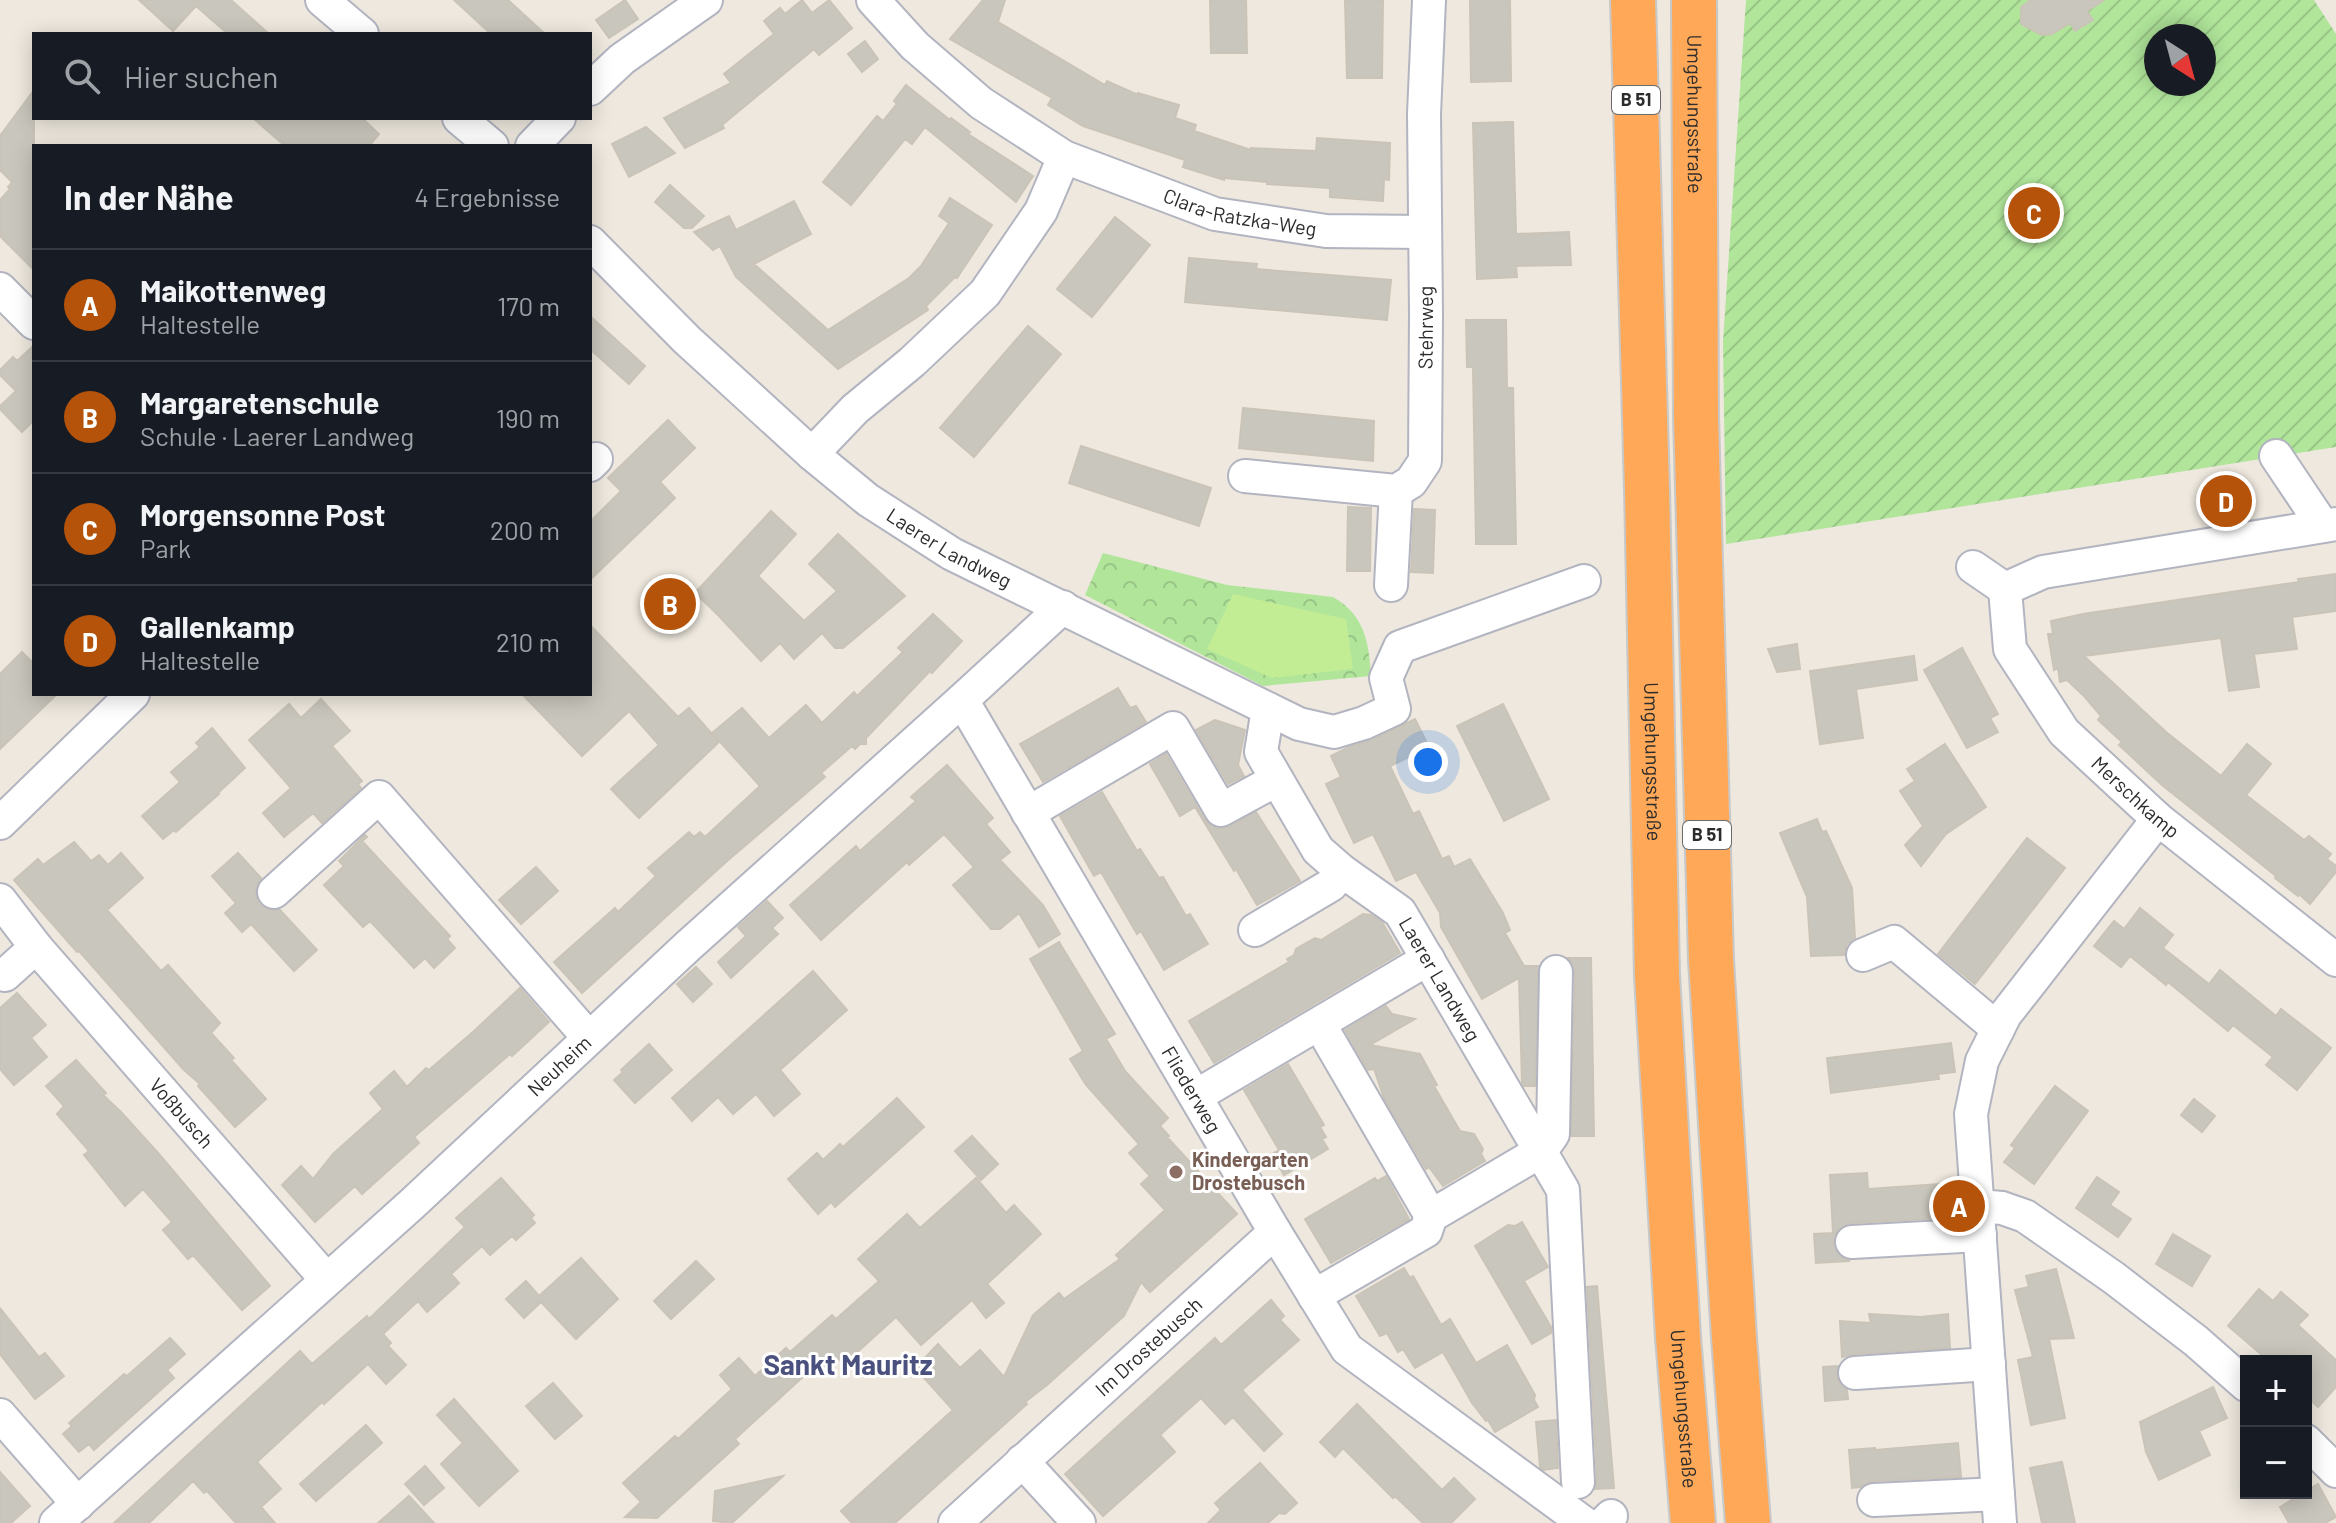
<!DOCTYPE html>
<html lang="de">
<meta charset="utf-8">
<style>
body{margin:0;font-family:Barlow,sans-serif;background:#20242c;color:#f1f3f6}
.controls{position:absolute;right:24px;bottom:24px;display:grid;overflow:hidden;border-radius:0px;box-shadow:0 4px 20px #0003}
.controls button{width:72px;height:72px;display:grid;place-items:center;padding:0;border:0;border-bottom:2px solid #363941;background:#171b24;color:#f1f3f6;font:40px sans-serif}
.compass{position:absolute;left:2144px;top:24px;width:72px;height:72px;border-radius:50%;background:#171b24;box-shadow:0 4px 20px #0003;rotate:144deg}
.you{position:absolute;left:1428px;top:762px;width:28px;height:28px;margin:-20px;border:6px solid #fff;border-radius:50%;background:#1a73e8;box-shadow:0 0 0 12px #1a73e833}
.badge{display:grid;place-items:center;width:52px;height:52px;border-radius:50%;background:#b45309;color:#fff;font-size:26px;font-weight:700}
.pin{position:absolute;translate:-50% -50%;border:4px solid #fff;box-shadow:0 2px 8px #0006}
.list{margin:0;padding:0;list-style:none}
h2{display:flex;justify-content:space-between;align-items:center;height:104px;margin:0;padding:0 32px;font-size:34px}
h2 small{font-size:26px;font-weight:400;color:#9ea1a6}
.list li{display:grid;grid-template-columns:52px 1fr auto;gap:24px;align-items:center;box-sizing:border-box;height:112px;padding:0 32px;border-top:2px solid #363941}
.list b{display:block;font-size:30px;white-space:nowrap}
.list p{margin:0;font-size:26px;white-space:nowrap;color:#9ea1a6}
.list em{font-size:26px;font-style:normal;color:#9ea1a6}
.icon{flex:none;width:44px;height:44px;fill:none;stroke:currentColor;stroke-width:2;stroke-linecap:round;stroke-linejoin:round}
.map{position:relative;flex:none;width:2336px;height:1523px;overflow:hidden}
.search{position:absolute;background:#171b24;box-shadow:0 4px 20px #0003;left:32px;top:32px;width:560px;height:88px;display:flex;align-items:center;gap:20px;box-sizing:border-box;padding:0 28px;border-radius:0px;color:#9ea1a6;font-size:30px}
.panel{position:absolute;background:#171b24;box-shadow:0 4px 20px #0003;left:32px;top:144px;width:560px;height:552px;border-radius:0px}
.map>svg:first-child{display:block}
.park{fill:url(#park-crowns)}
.garden{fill:url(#garden-furrows);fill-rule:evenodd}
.pitch{fill:#c3ed95}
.building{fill:#c9c6bd;stroke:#cac4b8;stroke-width:2}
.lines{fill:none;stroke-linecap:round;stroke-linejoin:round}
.minor-casing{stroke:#b2b4c0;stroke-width:36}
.highway-casing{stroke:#c8c8c8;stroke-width:48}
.minor{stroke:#fff;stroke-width:32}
.highway{stroke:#ffa958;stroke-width:44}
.education-dot{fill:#8d6e63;stroke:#fff;stroke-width:3}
.labels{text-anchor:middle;stroke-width:6;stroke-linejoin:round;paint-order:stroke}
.shield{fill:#fff;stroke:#6b6b6b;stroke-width:2}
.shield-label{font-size:18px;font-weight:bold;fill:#2c2c2c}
.street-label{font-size:20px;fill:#2c2c2c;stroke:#fff}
.education-label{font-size:20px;font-weight:bold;fill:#785e54;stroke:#fff;text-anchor:start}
.district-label{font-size:28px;font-weight:bold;fill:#4b517e;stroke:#fff}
</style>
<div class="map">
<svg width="2336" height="1523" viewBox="0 0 2336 1523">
<defs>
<pattern id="park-crowns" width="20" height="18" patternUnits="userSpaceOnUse" patternTransform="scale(2)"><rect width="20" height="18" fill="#b0e59a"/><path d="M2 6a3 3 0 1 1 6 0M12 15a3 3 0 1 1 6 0" fill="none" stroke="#98c585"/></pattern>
<pattern id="garden-furrows" width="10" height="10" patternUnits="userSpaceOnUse" patternTransform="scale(2)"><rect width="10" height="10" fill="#b0e59a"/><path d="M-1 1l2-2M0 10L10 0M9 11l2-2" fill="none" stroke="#98c585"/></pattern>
</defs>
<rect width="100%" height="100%" fill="#eee8de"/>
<path class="park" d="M1103 553 1227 585 1333 597C1365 615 1369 643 1371 676L1263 686 1085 595Z"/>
<path class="garden" d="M1746 0H2314L2336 34V447L1726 544 1723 342ZM2156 36H2204V84H2156Z"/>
<path class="pitch" d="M1233 594 1346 619 1353 669 1272 678 1207 649Z"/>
<path class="building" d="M139 0H231L269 34H228L196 6 173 31Z
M454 0H508L545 34H491Z
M625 0 638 19 609 38 596 20Z
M802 0 812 13 829 0 852 28 819 55 814 49 722 125 724 128 685 148 664 118 731 83 724 74 774 34 764 21 780 8 785 14Z
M983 0H1005L998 22 1105 85 1107 81 1138 95V93L1179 105 1175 118 1196 125 1194 131 1251 150V148L1316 151 1317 138 1390 143 1389 180 1384 179 1383 201 1330 197V188L1267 184V182L1224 178V180L1183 167 1185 160 1083 126 1048 105 1052 98 950 39Z
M1210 0H1246L1247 53H1211Z
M1345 0H1383L1382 78H1347Z
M1470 0H1510L1511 81 1471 82Z
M2031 0H2104L2087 11 2093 20 2075 31 2070 23 2052 34 2042 35 2021 24V7Z
M865 41 878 59 862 72 848 54Z
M906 85 950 120 951 118 970 132 968 134 1033 176 1016 202 925 127 912 144 905 139 851 205 823 182 877 116 883 121 897 104 894 101Z
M34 90V270L0 236V200L10 189 8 187 12 182 0 170V136Z
M253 118H362L379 134 369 146H285Z
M1513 122 1516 234 1569 232 1571 265 1516 266 1517 277 1477 279 1473 123Z
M646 127 675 153 629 177 612 144Z
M670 185 704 216 692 228H684L655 202Z
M950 198 992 225 957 278 955 277 926 306 928 310 838 369 736 277 720 246 713 250 694 232 729 216 736 230 794 201 811 234 754 264 828 330 909 278 921 266 949 223 939 216Z
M1115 217 1150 245 1092 317 1057 289Z
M1189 258 1257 264 1256 269 1391 280 1387 320 1185 302Z
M590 316 645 366 629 384 590 349Z
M1466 320H1506L1507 388H1513L1516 544H1476L1473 367H1467Z
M1028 326 1061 354 974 457 940 428Z
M34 345V420L22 432 0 409V406L16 391 0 375V370L13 357 17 361Z
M1243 408 1374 421 1373 461 1239 448Z
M668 420 695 448 660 482 675 498 590 580V522L621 491 608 478Z
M1081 446 1211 488 1199 526 1069 483Z
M1348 507 1371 508 1370 571H1347Z
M1414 509 1435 510 1433 573 1411 572Z
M771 511 796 534 758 576 804 621 837 591 809 564 838 534 905 596 843 648H835L822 633 794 659 780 643 761 661 718 615 695 593Z
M2336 574V611L2292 617 2297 649 2254 654 2259 687 2229 691 2221 638 2084 656 2166 732 2221 776 2247 744 2271 764 2246 795 2304 840 2309 836 2331 854 2327 859 2336 866V872L2310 904 2299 894 2298 896 2275 878 2276 876 2162 785 2119 745 2122 742 2098 720 2101 716 2084 696 2067 680 2060 682 2058 668 2054 670 2048 634H2053L2051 621 2083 614 2299 582 2298 579Z
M933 614 962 641 932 673 930 671 866 738V744H860L855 749 852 746 821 773 825 777 726 862 582 993 554 962 615 908 618 912 656 876 648 868 689 832 694 837 700 832 705 837 760 786 712 733 742 708 769 738 806 705 822 723 854 692 857 696 903 652 898 648Z
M590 625 678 717 689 708 719 742 639 818 611 789 659 745 629 711 582 756 522 694H590Z
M1797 644 1800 669 1777 672 1768 649Z
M1962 648 1998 714 1990 718 1998 732 1967 748 1924 670Z
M22 652 34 664V694H57L0 749V674Z
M1914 656 1917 680 1856 689 1863 738 1820 744 1810 671Z
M1118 688 1130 708 1136 706 1146 722 1043 782 1020 744Z
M321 699 350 731 332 746 362 781 358 784 361 788 322 823 313 813 284 837 263 813 291 788 249 740 289 704 301 718Z
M1503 704 1549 799 1504 821 1457 726Z
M1415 719 1426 741 1415 746 1418 753 1390 766 1413 814 1419 811 1442 859 1449 856 1454 867 1470 859 1503 913 1510 930 1505 933 1524 966H1539L1535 1086H1524L1522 1082 1519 978 1482 999 1441 927 1440 913 1416 872 1396 881 1373 834 1354 843 1326 784 1341 777 1331 756 1347 748 1372 740Z
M1215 720 1245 730 1238 765 1244 776 1228 784 1196 730Z
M212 728 245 768 218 793 219 794 176 832 174 830 163 839 142 816 180 782 171 772 200 747 196 743Z
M1945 744 1986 807 1946 834 1921 866 1905 845 1923 826 1900 791 1915 781 1907 769Z
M1166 754 1205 820 1211 826 1220 829 1229 827 1256 812 1300 881 1257 905 1236 869 1234 871 1195 807 1180 816 1150 764Z
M947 765 993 818 986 824 1010 852 1000 860 1043 905 1060 934 1039 947 1019 913 1000 929H991L953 885 974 867 944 834 909 865 907 862 821 940 790 905 856 846 860 851 916 801 911 797Z
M1102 792 1137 851 1140 849 1159 878 1163 877 1186 916 1190 914 1208 944 1164 970 1141 931 1137 934 1101 872 1094 876 1060 816Z
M1817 819 1822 832 1826 831 1852 888 1855 938 1847 944 1844 955 1811 956 1807 897 1780 833Z
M365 835 367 837 362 841 450 936 447 939 455 948 434 968 425 958 414 968 370 921 363 927 324 885 344 866 339 861Z
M2027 838 2065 868 1975 984 1938 954Z
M74 842 91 861 99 855 108 865 121 853 143 878 107 910 161 971 168 965 220 1023 211 1033 234 1058 231 1060 266 1099 235 1127 198 1086 200 1084 183 1069 79 951 77 952 14 880 38 859 43 865Z
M238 853 261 878 256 887V897L259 904 269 910H280L317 950 294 971 251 924 242 932 225 913 236 903 212 876Z
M536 867 558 891 521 924 499 900Z
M767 901 783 918 772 928 778 934 731 978 718 962 746 936 738 927Z
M2140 908 2173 935 2163 948 2209 984 2220 970 2276 1016 2281 1009 2331 1048 2297 1090 2266 1065 2273 1057 2233 1025 2228 1031 2168 982 2166 985 2130 956 2121 967 2094 946 2114 921 2124 929Z
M1363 914 1371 915 1382 922 1400 953 1214 1063 1189 1021 1289 962 1287 959 1294 955 1296 949 1315 938 1321 940Z
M1059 942 1115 1034 1106 1039 1125 1071 1168 1118 1160 1126 1169 1136 1167 1137 1237 1214 1150 1292 1141 1282 1124 1316 1047 1385 1025 1402 1027 1404 895 1523H852L841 1511 953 1410 915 1368 938 1344 960 1368 980 1350 1004 1377 1033 1315 1059 1293 1064 1299 1120 1259 1116 1255 1165 1210 1141 1184 1150 1176 1129 1153 1139 1144 1086 1085 1070 1059 1083 1051 1030 959Z
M1568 958H1591L1594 1136H1571L1575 972 1573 964Z
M696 967 712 984 693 1002 677 984Z
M813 971 847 1010 780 1070 800 1094 774 1116 756 1094 733 1114 718 1097 692 1121 672 1098Z
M520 988 549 1022 512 1056 510 1054 414 1137 419 1143 362 1194 355 1186 315 1222 282 1185 301 1166 313 1179 333 1154 383 1109 370 1093 394 1071 407 1087 426 1068 429 1070 474 1031Z
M17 993 46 1025 31 1038 47 1057 14 1085 0 1069V1008Z
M1386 1006 1392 1014 1415 1019 1370 1045 1420 1054 1437 1085 1434 1086 1460 1131 1474 1134 1483 1149 1481 1154 1485 1161 1443 1186 1429 1167 1426 1169 1384 1098 1374 1069 1368 1070 1345 1030Z
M1951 1043 1955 1072 1938 1074 1939 1079 1831 1093 1827 1058Z
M649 1044 672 1070 635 1103 614 1080 623 1072 621 1070Z
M76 1060 106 1093 103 1095 121 1112 159 1154 270 1286 242 1310 193 1255 188 1259 163 1230 172 1222 143 1189 125 1206 84 1155 89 1151 57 1114 64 1106 46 1086Z
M1288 1064 1324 1125 1320 1127 1326 1137 1322 1139 1328 1149 1284 1175 1272 1154 1279 1150 1244 1090Z
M2055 1086 2088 1111 2034 1184 2004 1162 2015 1148 2011 1145Z
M897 1098 924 1127 835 1207 831 1202 818 1214 788 1179 817 1153 823 1160 840 1144 843 1147Z
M2194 1099 2215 1116 2202 1132 2181 1115Z
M972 1136 998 1164 981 1180 955 1151Z
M1867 1173 1868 1189 1939 1184 1941 1218 1851 1223 1842 1226 1836 1233 1833 1244 1837 1253 1843 1258 1850 1261 1816 1263 1814 1234 1833 1233 1830 1175Z
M1386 1176 1409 1219 1331 1263 1305 1219 1375 1178 1377 1181Z
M2097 1177 2119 1192 2110 1205 2131 1219 2118 1237 2076 1208Z
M501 1178 534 1215 531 1218 535 1223 516 1240 512 1236 490 1255 482 1246 451 1274 459 1283 455 1287 427 1312 418 1301 383 1334 391 1343 388 1346 406 1365 386 1384 368 1364 324 1404 322 1402 257 1462 281 1489 261 1507 275 1523H236L207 1491 204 1493 193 1481 149 1523H114L300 1351 312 1364 367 1316 369 1319 465 1227 456 1218Z
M976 1178 1006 1213 1014 1205 1041 1234 987 1284 1004 1303 986 1318 972 1300 921 1345 896 1317 844 1364 838 1358 824 1372 817 1364 735 1439 739 1444 657 1518 625 1517 641 1502 623 1483 675 1436 678 1439 732 1389 720 1375 739 1358 755 1376 786 1348 790 1352 832 1315 836 1319 879 1281 858 1259 907 1214 920 1228Z
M1522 1222 1548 1267 1524 1281 1551 1327V1333L1532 1344 1475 1246 1508 1225 1515 1226Z
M2173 1234 2210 1256 2192 1286 2156 1264Z
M581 1258 618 1299 576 1339 541 1302 524 1318 506 1299 526 1281 539 1296Z
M696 1261 714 1279 671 1319 654 1301Z
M1404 1268 1410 1278 1413 1276 1441 1325 1450 1319 1476 1363 1507 1345 1535 1395 1534 1400 1538 1407 1495 1432 1488 1420 1486 1421 1472 1403 1443 1352 1415 1368 1403 1349 1398 1352 1387 1333 1380 1336 1356 1296Z
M2056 1269 2074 1338 2049 1339 2065 1418 2031 1425 2018 1360 2033 1357 2015 1290 2029 1287 2026 1276Z
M1597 1286 1614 1488 1595 1489 1597 1481 1587 1287Z
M2259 1289 2273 1301 2281 1292 2308 1315 2298 1325 2336 1360V1387L2318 1407 2306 1396V1361H2269L2228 1326Z
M1271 1300 1284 1316 1280 1320 1299 1340 1242 1390 1282 1434 1264 1451 1233 1417 1225 1424 1201 1398 1160 1435 1175 1452 1103 1516 1065 1474 1215 1338 1221 1345Z
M0 1308 39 1357 45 1353 64 1376 35 1399 0 1354Z
M1869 1314 1921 1317 1948 1314 1950 1348 1854 1354 1842 1357 1840 1321 1871 1323Z
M170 1338 185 1354 167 1370 174 1378 94 1450 89 1444 79 1452 63 1434 72 1426 69 1423 124 1374 127 1376Z
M1838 1366 1836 1375 1840 1384 1847 1390 1848 1399 1825 1401 1823 1367Z
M553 1383 582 1416 555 1439 526 1406Z
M2213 1387 2227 1418 2199 1431 2210 1455 2159 1480 2146 1452 2140 1422Z
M454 1399 518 1471 479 1506 441 1464 463 1443 437 1415Z
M1357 1404 1442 1490 1454 1478 1475 1499 1451 1523H1423L1395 1496 1393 1498 1343 1448 1335 1457 1320 1442Z
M1556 1420 1558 1468 1543 1470 1540 1467 1536 1422Z
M366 1425 382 1443 316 1501 300 1484Z
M1958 1443 1961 1477 1873 1481 1861 1487 1852 1488 1849 1450 1875 1448V1450Z
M2062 1462 2075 1523H2042L2030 1468Z
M1260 1463 1297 1503 1285 1514 1279 1513 1268 1523H1208L1221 1510 1215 1503Z
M425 1466 444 1488 424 1505 405 1484Z
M0 1472 30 1506 11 1523H0Z
M783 1476 732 1523 713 1521 715 1491Z
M2318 1484 2336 1517 2325 1523H2289L2280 1507Z
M409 1496 434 1523H378Z"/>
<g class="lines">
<g class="minor-casing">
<g id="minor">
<path d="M322 0 362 34"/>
<path id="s1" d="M873 0 915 46 981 103 1064 157 1215 214 1326 231 1424 232"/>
<path d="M590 89 622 59 706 0"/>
<path d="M459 118 492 146"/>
<path d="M532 146 559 118"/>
<path id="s2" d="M590 242 687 340 812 454 868 500 952 554 1299 724 1334 732 1364 723 1394 709 1386 678 1400 647 1584 581"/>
<path d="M0 289 34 323"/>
<path d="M812 454 855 409 912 362 985 293 1041 211 1064 157"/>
<path d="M2276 456 2323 526"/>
<path d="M590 465 596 459"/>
<path id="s3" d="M1245 476 1396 491 1411 482 1425 461 1426 314 1424 114 1429 0"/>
<path d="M1973 567 2005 589"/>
<path d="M1391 585 1396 491"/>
<path id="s4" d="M2005 589 2010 649 2064 732 2158 819 2336 960"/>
<path d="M2005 589 2043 572 2336 524"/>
<path id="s5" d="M962 700 1275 1232 1347 1349 1584 1523"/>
<path id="s6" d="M1268 709 1261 752 1318 850 1342 871 1400 912 1563 1190 1578 1482"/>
<path d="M1028 813 1173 728 1221 810 1276 780"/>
<path d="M0 823 133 694"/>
<path d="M274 892 379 797 589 1038"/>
<path id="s7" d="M0 900 36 947 326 1279"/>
<path d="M1255 930 1331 885 1342 871"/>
<path d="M1863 955 1894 942 1998 1029"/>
<path d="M5 975 36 947"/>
<path d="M1320 1025 1431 1216"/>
<path d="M1196 1096 1428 959"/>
<path d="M1978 1206 2002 1208 2025 1216 2114 1278 2196 1341 2246 1385"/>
<path d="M1852 1242 1980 1235"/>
<path d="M1314 1296 1426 1231 1431 1216 1541 1151 1553 1134 1556 972"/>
<path d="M1855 1373 1989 1364"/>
<path d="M0 1415 78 1504"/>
<path d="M2306 1441 2336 1471"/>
<path d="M1022 1461 1079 1523"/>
<path d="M1874 1500 1998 1494"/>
<path id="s8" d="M56 1523 412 1204 688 946 962 700 1063 607"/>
<path id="s9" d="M955 1523 1275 1232"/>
<path d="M1604 1523 1611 1516"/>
<path d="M2000 1523 1971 1114 1982 1061 2005 1015 2158 819"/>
</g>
</g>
<g class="highway-casing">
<g id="highway">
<path id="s10" d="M1633 0 1647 489 1657 975 1678 1337 1693 1523"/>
<path id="s11" d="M1694 0 1696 417 1711 960 1734 1338 1748 1523"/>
</g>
</g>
<use href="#minor" class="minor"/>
<use href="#highway" class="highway"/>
</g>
<circle class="education-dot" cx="1176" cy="1172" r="8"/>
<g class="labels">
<g class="shield">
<rect x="1612" y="86" width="48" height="28" rx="6"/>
<rect x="1683" y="821" width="48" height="28" rx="6"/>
</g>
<g class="shield-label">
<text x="1636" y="106">B 51</text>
<text x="1707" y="841">B 51</text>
</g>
<g class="street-label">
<text dy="7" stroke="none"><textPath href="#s11" startOffset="114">Umgehungsstraße</textPath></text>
<text dy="7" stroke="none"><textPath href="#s1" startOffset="434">Clara-Ratzka-Weg</textPath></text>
<text dy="7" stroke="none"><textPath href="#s3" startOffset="328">Stehrweg</textPath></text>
<text dy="7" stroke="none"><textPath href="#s2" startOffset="474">Laerer Landweg</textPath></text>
<text dy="7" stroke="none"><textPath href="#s10" startOffset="762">Umgehungsstraße</textPath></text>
<text dy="7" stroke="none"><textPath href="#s4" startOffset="256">Merschkamp</textPath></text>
<text dy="7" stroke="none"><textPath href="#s6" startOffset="338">Laerer Landweg</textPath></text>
<text dy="7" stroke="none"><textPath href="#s8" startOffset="680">Neuheim</textPath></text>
<text dy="7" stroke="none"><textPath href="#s5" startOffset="452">Fliederweg</textPath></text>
<text dy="7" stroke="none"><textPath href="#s7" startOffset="280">Voßbusch</textPath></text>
<text dy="7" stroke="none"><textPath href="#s9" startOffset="262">Im Drostebusch</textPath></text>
<text dy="7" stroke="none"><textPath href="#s10" startOffset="1410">Umgehungsstraße</textPath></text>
</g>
<g class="education-label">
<text x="1192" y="1167">Kindergarten<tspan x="1192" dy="23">Drostebusch</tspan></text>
</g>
<g class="district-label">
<text x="848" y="1375">Sankt Mauritz</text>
</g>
</g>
</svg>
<div class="controls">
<button>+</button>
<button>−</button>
</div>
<svg class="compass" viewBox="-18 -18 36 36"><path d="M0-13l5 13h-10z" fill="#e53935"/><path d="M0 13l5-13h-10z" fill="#9ea1a6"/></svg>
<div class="you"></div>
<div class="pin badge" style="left:1959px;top:1206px">A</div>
<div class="pin badge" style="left:670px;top:604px">B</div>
<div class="pin badge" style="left:2034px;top:213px">C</div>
<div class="pin badge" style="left:2226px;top:501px">D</div>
<div class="search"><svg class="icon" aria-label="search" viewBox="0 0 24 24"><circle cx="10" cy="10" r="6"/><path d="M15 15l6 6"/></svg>Hier suchen</div>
<section class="panel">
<h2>In der Nähe<small>4 Ergebnisse</small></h2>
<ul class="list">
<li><span class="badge">A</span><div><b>Maikottenweg</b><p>Haltestelle</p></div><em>170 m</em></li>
<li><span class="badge">B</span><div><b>Margaretenschule</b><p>Schule · Laerer Landweg</p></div><em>190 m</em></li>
<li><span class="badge">C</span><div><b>Morgensonne Post</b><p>Park</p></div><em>200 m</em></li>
<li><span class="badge">D</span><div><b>Gallenkamp</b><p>Haltestelle</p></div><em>210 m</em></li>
</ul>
</section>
</div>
